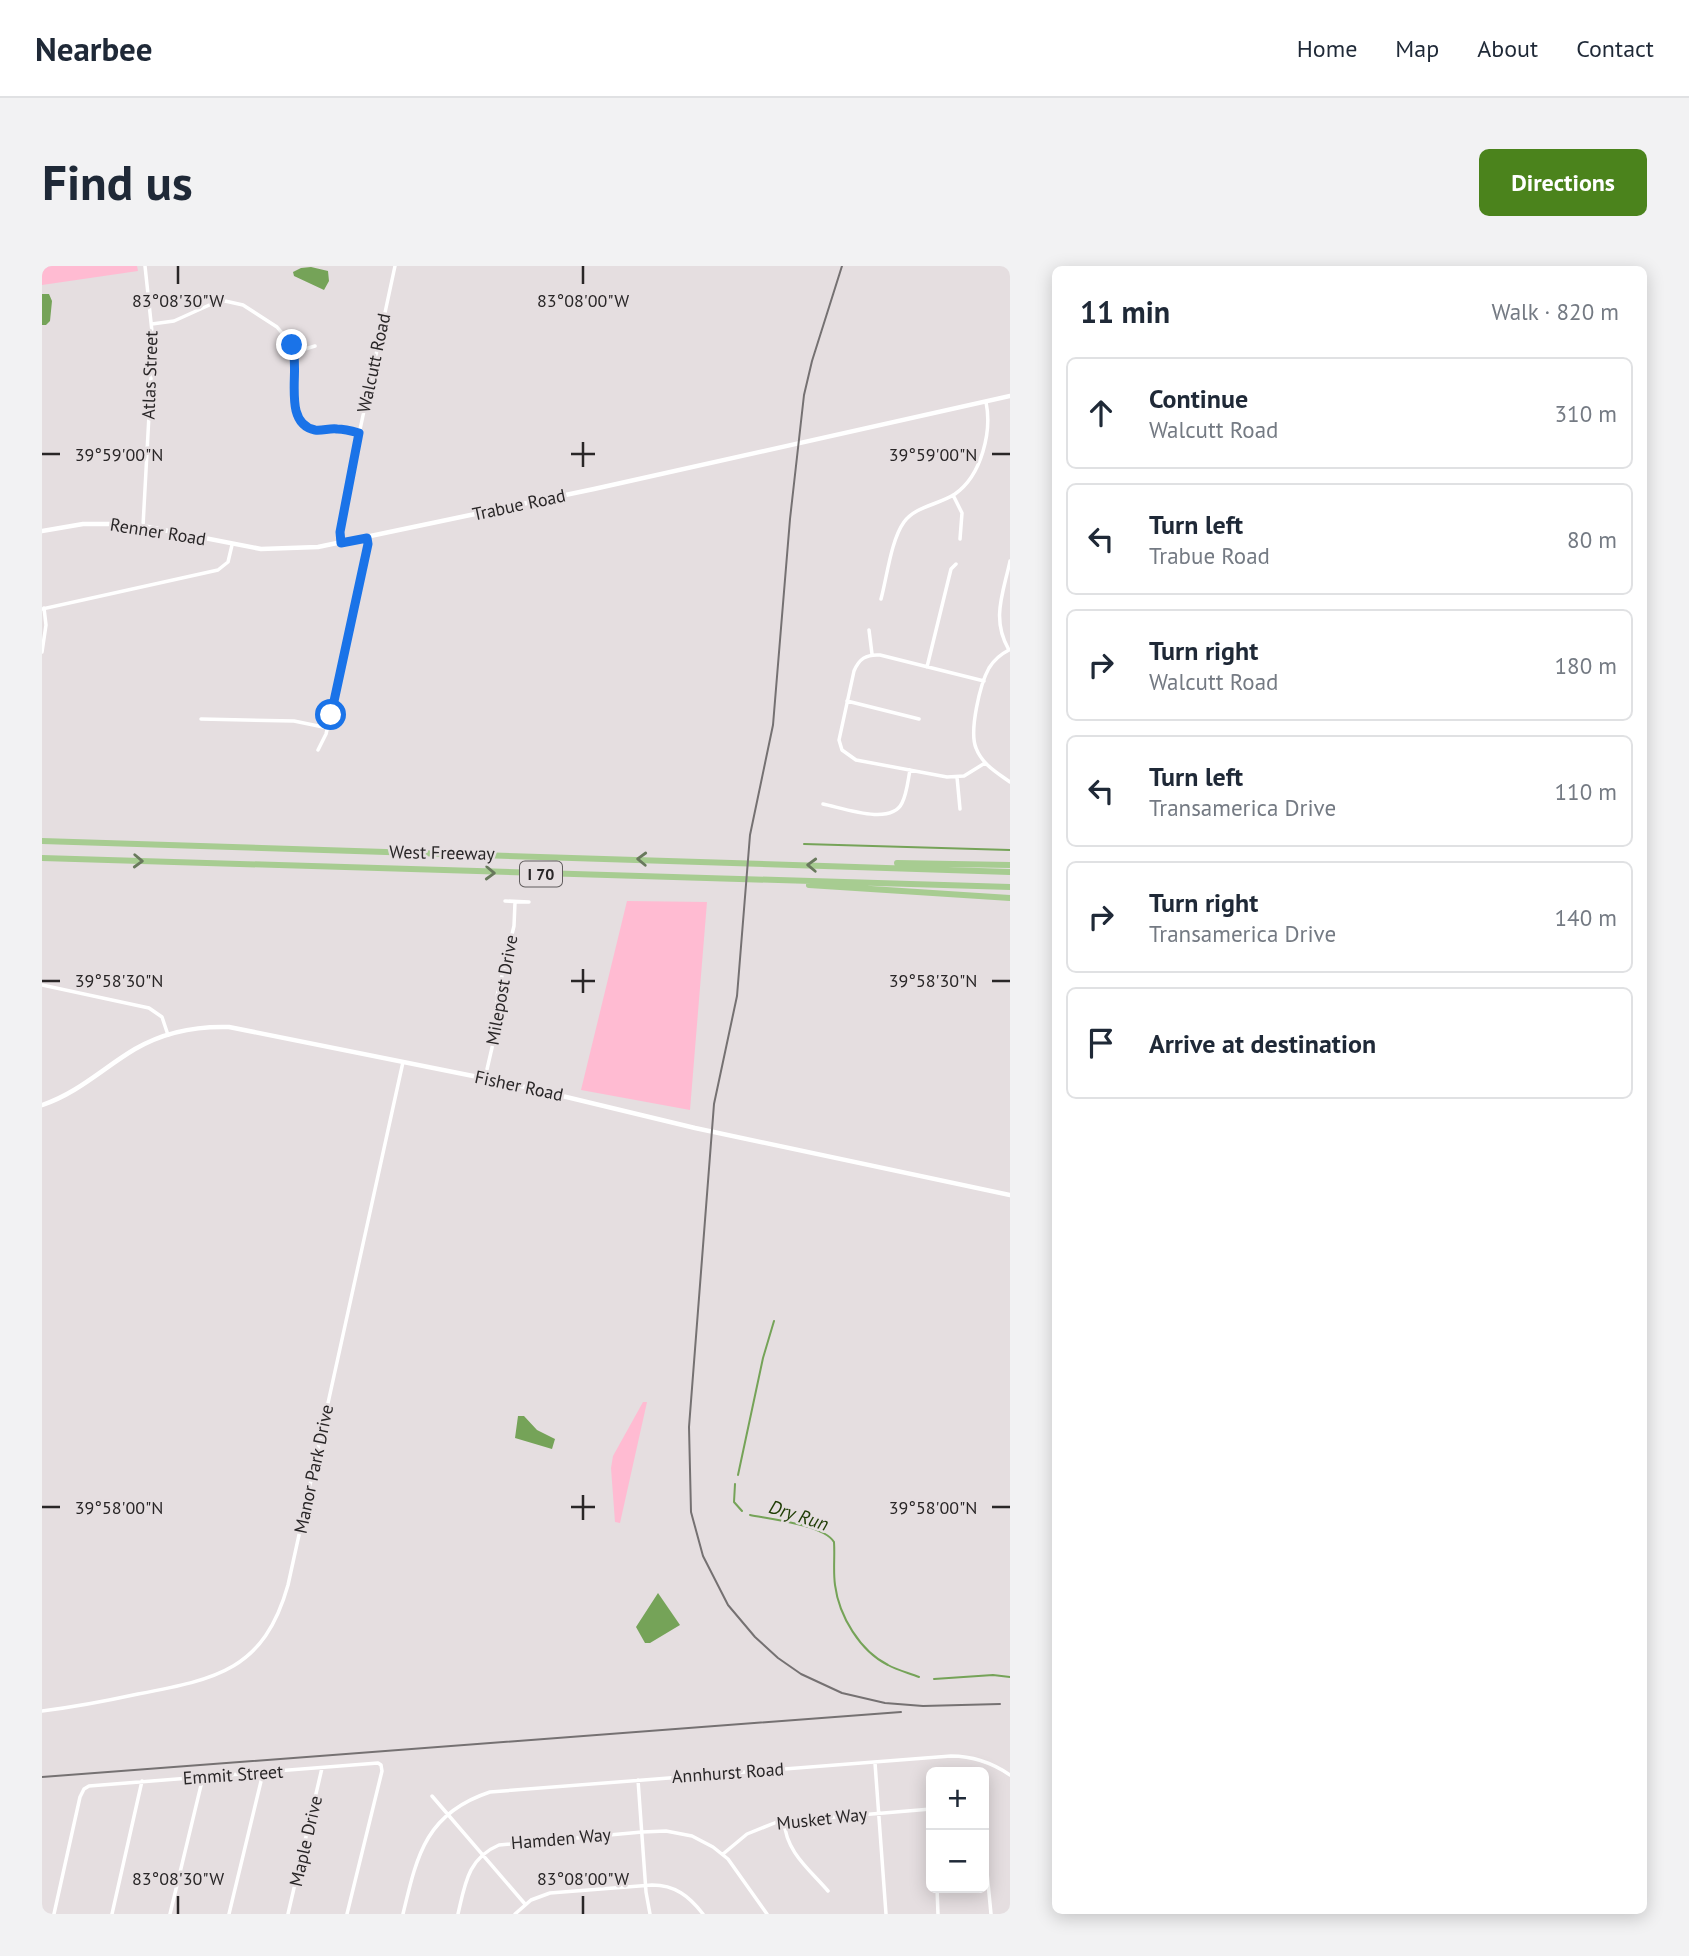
<!DOCTYPE html>
<meta charset="utf-8">
<style>
body{margin:0;font-family:"PT Sans",sans-serif;background:#f2f2f3;color:#1f2937}
.controls{position:absolute;right:21px;bottom:21px;display:grid;overflow:hidden;border-radius:10px;box-shadow:0 4px 18px #0003}
.controls button{width:63px;height:63px;display:grid;place-items:center;padding:0;border:0;border-bottom:2px solid #e0e1e3;background:#fff;color:#1f2937;font:35px sans-serif}
.stop{position:absolute;width:21px;height:21px;margin:-16px;border:5px solid #1a73e8;border-radius:50%;background:#fff}
.stop.end{background:#1a73e8;border-color:#fff;box-shadow:0 2px 7px #0008}
.list{margin:0;padding:0;list-style:none}
h2{display:flex;justify-content:space-between;align-items:center;height:91px;margin:0;padding:0 28px;font-size:30px}
h2 small{font-size:23px;font-weight:400;color:#747a83}
.list li{display:grid;grid-template-columns:46px 1fr auto;gap:21px;align-items:center;box-sizing:border-box;height:112px;margin:0 14px 14px;padding:0 14px;border:2px solid #e0e1e3;border-radius:10px}
.list b{display:block;font-size:26px;white-space:nowrap}
.list p{margin:0;font-size:23px;white-space:nowrap;color:#747a83}
.list em{font-size:23px;font-style:normal;color:#747a83}
.icon{flex:none;width:38px;height:38px;fill:none;stroke:currentColor;stroke-width:2;stroke-linecap:round;stroke-linejoin:round}
.map{position:relative;flex:none;width:968px;height:1648px;overflow:hidden;border-radius:10px}
header{display:flex;align-items:center;gap:42px;box-sizing:border-box;height:98px;padding:0 35px;background:#fff;border-bottom:2px solid #e0e1e3}
header strong{font-size:33px}
nav{display:flex;gap:38px;margin-inline-start:auto;font-size:24px}
.intro{display:flex;align-items:center;justify-content:space-between;box-sizing:border-box;height:168px;padding:0 42px}
h1{margin:0;font-size:49px}
.button{padding:18px 32px;border-radius:10px;background:#4b831c;color:#fff;font-size:24px;font-weight:700}
main{display:flex;gap:42px;padding:0 42px}
aside{flex:1;background:#fff;border-radius:10px;box-shadow:0 4px 18px #0003}
.map>svg:first-child{display:block}
.green{fill:#ffbbd2}
.water{fill:#75a358}
.lines{fill:none;stroke-linecap:round;stroke-linejoin:round}
.stream{stroke:#75a358;stroke-width:2}
.minor{stroke:#fff;stroke-width:3.5}
.tertiary{stroke:#fff;stroke-width:3.5}
.secondary{stroke:#fff;stroke-width:4.5}
.motorway{stroke:#a7cc91;stroke-width:6}
.rail{stroke:#757172;stroke-width:2}
.oneway{stroke:#68795c}
.route{stroke:#1a73e8;stroke-width:9}
.ticks{fill:none;stroke:#292627;stroke-width:2.5}
.labels{text-anchor:middle;stroke-width:5;stroke-linejoin:round;paint-order:stroke}
.shield{fill:#e5dee0;stroke:#615d5e;stroke-width:2}
.shield-label{font-size:16px;font-weight:bold;fill:#292627}
.street-label{font-size:18px;fill:#292627;stroke:#e5dee0}
.water-label{font-size:19px;font-style:italic;fill:#1e3c04;stroke:#e5dee0}
.ticks-label{font-size:18px;text-anchor:middle;fill:#292627;stroke:#e5dee0;stroke-width:5;stroke-linejoin:round;paint-order:stroke}
</style>
<header>
<strong>Nearbee</strong>
<nav><a>Home</a><a>Map</a><a>About</a><a>Contact</a></nav>
</header>
<div class="intro"><h1>Find us</h1><a class="button">Directions</a></div>
<main>
<div class="map">
<svg width="968" height="1648" viewBox="0 0 968 1648">
<rect width="100%" height="100%" fill="#e5dee0"/>
<path class="green" d="M0 0H95L96 5 0 19Z
M585 635 665 636 648 844 539 824Z
M601 1136H605L578 1257 573 1256 569 1202 571 1190Z"/>
<path class="water" d="M269 1 286 5 287 15 282 24 252 10 251 6 259 2Z
M0 28H7L10 35 8 55 4 59H0Z
M476 1150H482L495 1164 513 1173 510 1183 473 1172Z
M616 1327 638 1359 608 1377H603L594 1361Z"/>
<g class="lines">
<path class="stream" d="M762 578 968 584
M696 1209 721 1092 732 1055
M693 1218 692 1236 700 1245
M708 1249C728 1253 782 1259 792 1276 793 1290 791 1305 793 1319 797 1350 818 1385 846 1399 855 1404 867 1407 877 1411
M892 1413 951 1409 968 1411"/>
<path class="minor" d="M110 58 132 55 174 36 183 35 201 39 235 61 250 79 254 95 252 139 258 154 270 163H296L317 167
M253 86 273 80
M911 229 920 247 918 273
M839 333C845 311 849 274 862 256 874 240 896 239 913 228 940 209 950 165 944 136
M0 343 176 304 186 296 190 279
M827 364 830 388
M967 384C959 388 952 394 947 402 938 418 927 465 934 482 940 498 954 506 968 516
M967 384C949 353 961 328 968 295
M0 386 4 359 2 342
M885 401 909 303 914 298
M942 415 838 389C824 388 817 393 812 405L797 474 800 484 814 494 905 511 922 510 943 497
M805 435 877 453
M159 453 252 455 286 462
M276 484 284 468 323 303 325 272
M915 511 918 543
M781 538C801 542 849 560 860 537 865 527 866 514 868 504
M463 635 487 636
M0 719 107 742 120 751 126 769
M443 812 455 760V730L472 660 473 636
M833 1497 844 1648
M596 1514 604 1626 608 1648
M390 1530 483 1638
M888 1543 889 1554
M742 1555C744 1586 767 1603 786 1625
M942 1575 949 1648
M681 1588 705 1568 735 1556 889 1543
M895 1622 896 1648
M12 1648 38 1531 42 1523 47 1520 336 1497 339 1499 340 1505 305 1648
M70 1648 100 1515
M128 1648 161 1511
M187 1648 221 1507
M246 1648 280 1502
M361 1648C375 1589 384 1547 448 1526L909 1490C931 1490 949 1496 968 1509
M416 1648C423 1618 426 1592 457 1579L600 1566 624 1565 650 1570 671 1581 686 1593 725 1648
M473 1648 489 1634 508 1627 610 1619C633 1619 647 1630 661 1648"/>
<path class="tertiary" d="M101 260 111 75 103 0
M299 276 298 261 301 243 353 0
M0 1445C32 1441 64 1435 96 1428 175 1413 222 1404 246 1319L361 796"/>
<path class="secondary" d="M0 265 41 258H78L106 261 219 283 276 281 552 223 968 130
M0 839C36 827 61 802 93 783 122 766 154 760 187 761L466 817 653 862 968 929"/>
<path class="motorway" d="M0 575 968 606
M0 592 968 621
M855 597 968 599
M767 619 968 632"/>
<path class="rail" d="M800 0 770 95 762 129 748 253 731 459 708 569 695 730 672 838 647 1161 649 1246 661 1290 686 1339 713 1371 736 1392 759 1408 800 1427 843 1437 881 1440 958 1438
M0 1511 859 1446"/>
</g>
<defs><path id="oneway-chevron" d="M-2-3.5L2.5 0L-2 3.5" fill="none" stroke-width="1.6" stroke-linecap="round" stroke-linejoin="round" transform="scale(1.75)"/></defs>
<g class="oneway">
<use href="#oneway-chevron" transform="translate(600 593) rotate(-178)"/>
<use href="#oneway-chevron" transform="translate(96 595) rotate(2)"/>
<use href="#oneway-chevron" transform="translate(770 599) rotate(-178)"/>
<use href="#oneway-chevron" transform="translate(448 607) rotate(2)"/>
</g>
<g class="lines">
<path class="route" d="M250 79C259 103 239 157 273 164 280 165 288 162 295 163 303 163 310 165 317 167L298 266 299 277 325 272 326 278 289 449"/>
</g>
<path class="ticks" d="M136 0V18M541 0V18M541 176V201M0 188H18M529 188H553M950 188H968M541 703V727M0 715H18M529 715H553M950 715H968M541 1229V1254M0 1241H18M529 1241H553M950 1241H968M136 1630V1648M541 1630V1648"/>
<g class="labels">
<rect class="shield" x="478" y="595.5" width="42" height="25" rx="5"/>
<g class="shield-label">
<text x="499" y="614">I 70</text>
</g>
<g class="street-label">
<text transform="translate(332 97) rotate(-78)" y="6">Walcutt Road</text>
<text transform="translate(108 109) rotate(-88)" y="6">Atlas Street</text>
<text transform="translate(477 239) rotate(-12)" y="6">Trabue Road</text>
<text transform="translate(116 266) rotate(9)" y="6">Renner Road</text>
<text transform="translate(400 587) rotate(1)" y="6">West Freeway</text>
<text transform="translate(460 724) rotate(-80)" y="6">Milepost Drive</text>
<text transform="translate(477 820) rotate(12)" y="6">Fisher Road</text>
<text transform="translate(272 1203) rotate(-78)" y="6">Manor Park Drive</text>
<text transform="translate(686 1507) rotate(-4)" y="6">Annhurst Road</text>
<text transform="translate(191 1509) rotate(-4)" y="6">Emmit Street</text>
<text transform="translate(780 1553) rotate(-6)" y="6">Musket Way</text>
<text transform="translate(519 1573) rotate(-5)" y="6">Hamden Way</text>
<text transform="translate(264 1575) rotate(-77)" y="6">Maple Drive</text>
</g>
<g class="water-label">
<text transform="translate(757 1249) rotate(18)" y="7">Dry Run</text>
</g>
</g>
<g class="ticks-label">
<text x="136" y="41">83°08'30"W</text>
<text x="541" y="41">83°08'00"W</text>
<text x="77" y="195">39°59'00"N</text>
<text x="891" y="195">39°59'00"N</text>
<text x="77" y="721">39°58'30"N</text>
<text x="891" y="721">39°58'30"N</text>
<text x="77" y="1248">39°58'00"N</text>
<text x="891" y="1248">39°58'00"N</text>
<text x="136" y="1619">83°08'30"W</text>
<text x="541" y="1619">83°08'00"W</text>
</g>
</svg>
<div class="controls">
<button>+</button>
<button>−</button>
</div>
<div class="stop" style="left:289px;top:449px"></div>
<div class="stop end" style="left:250px;top:79px"></div>
</div>
<aside>
<h2>11 min<small>Walk · 820 m</small></h2>
<ul class="list">
<li><svg class="icon" aria-label="ahead" viewBox="0 0 24 24"><path d="M12 20V5M6 11l6-6 6 6"/></svg><div><b>Continue</b><p>Walcutt Road</p></div><em>310 m</em></li>
<li><svg class="icon" aria-label="left" viewBox="0 0 24 24"><path d="M17 20v-9H6M10 6l-5 5 5 5"/></svg><div><b>Turn left</b><p>Trabue Road</p></div><em>80 m</em></li>
<li><svg class="icon" aria-label="right" viewBox="0 0 24 24"><path d="M7 20v-9h11M14 6l5 5-5 5"/></svg><div><b>Turn right</b><p>Walcutt Road</p></div><em>180 m</em></li>
<li><svg class="icon" aria-label="left" viewBox="0 0 24 24"><path d="M17 20v-9H6M10 6l-5 5 5 5"/></svg><div><b>Turn left</b><p>Transamerica Drive</p></div><em>110 m</em></li>
<li><svg class="icon" aria-label="right" viewBox="0 0 24 24"><path d="M7 20v-9h11M14 6l5 5-5 5"/></svg><div><b>Turn right</b><p>Transamerica Drive</p></div><em>140 m</em></li>
<li><svg class="icon" aria-label="arrive" viewBox="0 0 24 24"><path d="M6 21V4h12l-3 4 3 4H6"/></svg><div><b>Arrive at destination</b></div></li>
</ul>
</aside>
</main>
